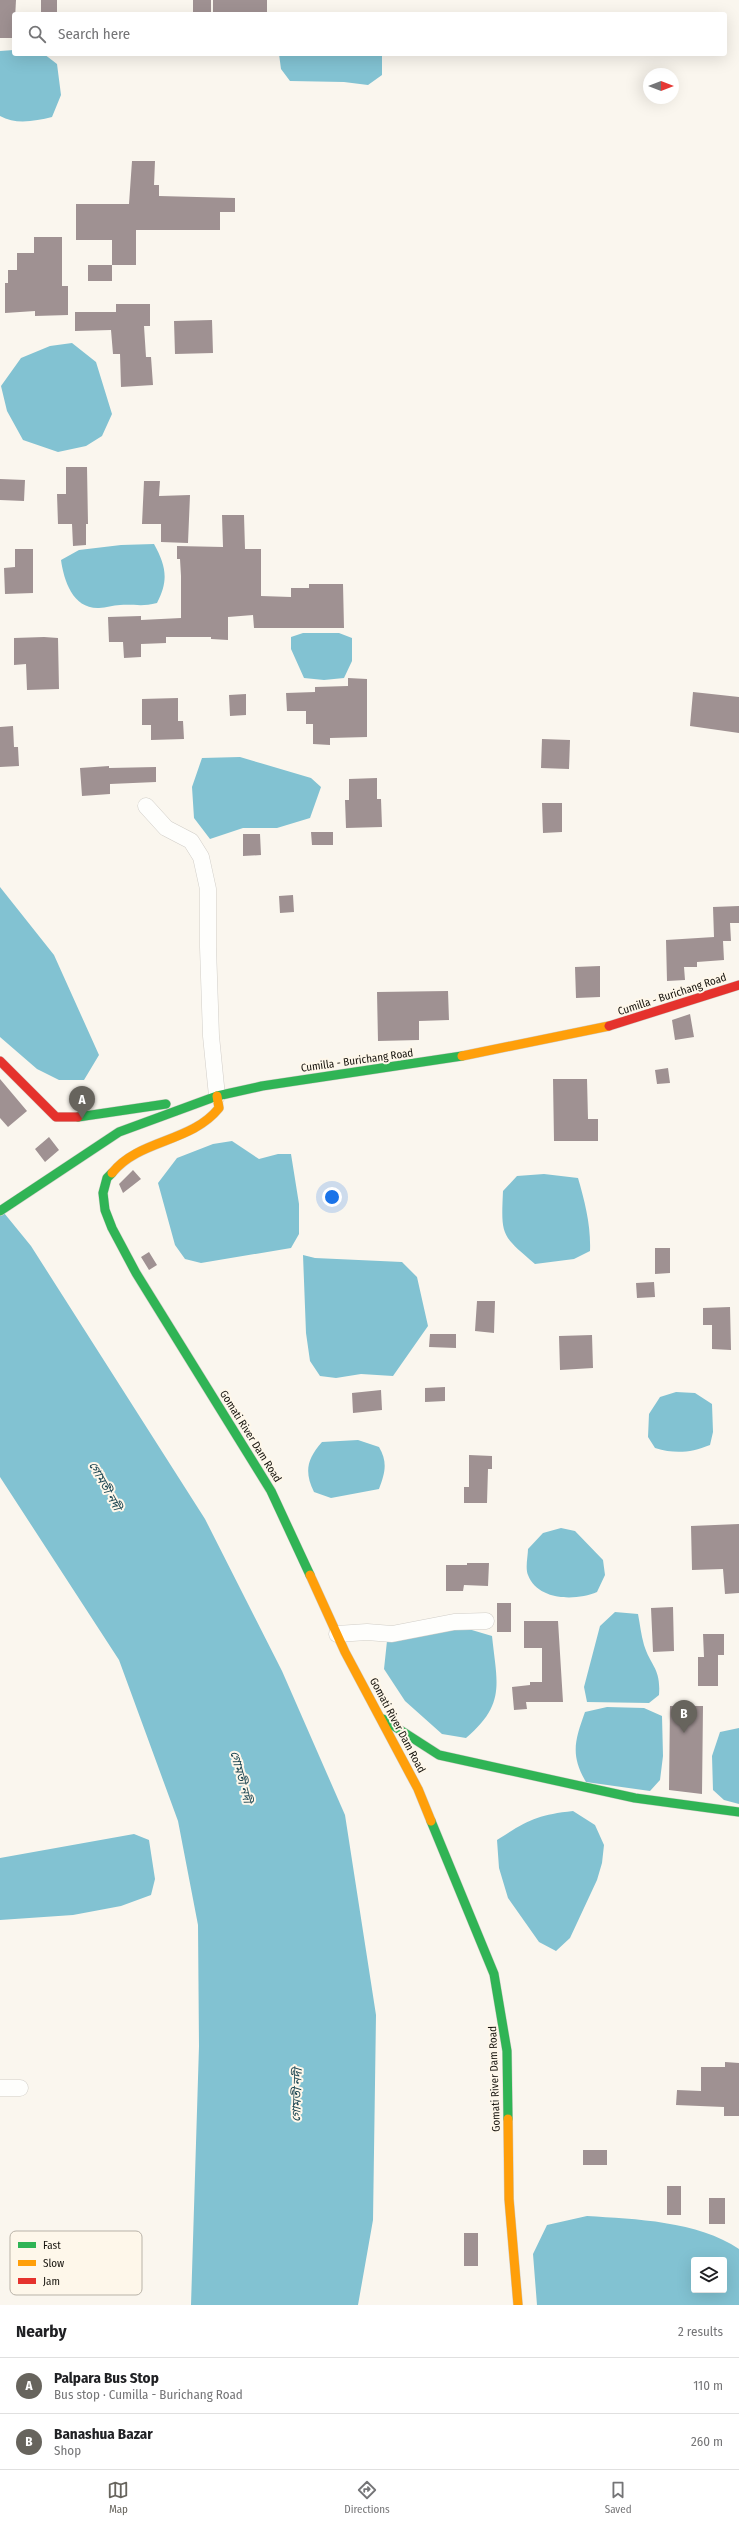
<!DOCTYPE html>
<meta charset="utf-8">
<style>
body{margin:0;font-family:"Fira Sans Condensed","Noto Sans Bengali",sans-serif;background:#f6f6f6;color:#202124}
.controls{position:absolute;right:12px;bottom:12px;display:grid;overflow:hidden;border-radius:4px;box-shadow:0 4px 16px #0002}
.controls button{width:36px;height:36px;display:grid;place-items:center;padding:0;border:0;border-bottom:1px solid #e0e0e0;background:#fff;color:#202124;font:20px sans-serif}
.compass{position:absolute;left:643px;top:68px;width:36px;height:36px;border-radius:50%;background:#fff;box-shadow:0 4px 16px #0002;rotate:90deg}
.you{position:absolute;left:332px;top:1197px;width:14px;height:14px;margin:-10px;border:3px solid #fff;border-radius:50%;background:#1a73e8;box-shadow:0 0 0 6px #1a73e833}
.badge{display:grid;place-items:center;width:26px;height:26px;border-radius:50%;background:#67645d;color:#fff;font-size:13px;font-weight:700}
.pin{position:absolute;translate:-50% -33px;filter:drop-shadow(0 1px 2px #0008)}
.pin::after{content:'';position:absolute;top:21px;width:14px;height:12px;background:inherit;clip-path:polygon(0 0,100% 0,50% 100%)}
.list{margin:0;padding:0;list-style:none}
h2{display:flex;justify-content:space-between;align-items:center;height:52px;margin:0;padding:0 16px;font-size:17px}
h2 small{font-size:13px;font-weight:400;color:#757577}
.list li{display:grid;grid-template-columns:26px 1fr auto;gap:12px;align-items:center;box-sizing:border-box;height:56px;padding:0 16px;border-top:1px solid #e0e0e0}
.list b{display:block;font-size:15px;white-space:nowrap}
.list p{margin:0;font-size:13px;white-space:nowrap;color:#757577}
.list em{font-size:13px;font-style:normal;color:#757577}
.icon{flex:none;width:22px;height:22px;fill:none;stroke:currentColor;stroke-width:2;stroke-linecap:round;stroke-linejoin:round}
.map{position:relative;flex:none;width:739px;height:2305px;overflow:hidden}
.search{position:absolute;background:#fff;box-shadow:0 4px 16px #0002;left:12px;right:12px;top:12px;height:44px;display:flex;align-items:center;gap:10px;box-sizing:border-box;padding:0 14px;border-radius:4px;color:#757577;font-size:15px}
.sheet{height:164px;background:#fff}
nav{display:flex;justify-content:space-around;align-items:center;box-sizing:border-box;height:56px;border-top:1px solid #e0e0e0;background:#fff;font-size:11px;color:#757577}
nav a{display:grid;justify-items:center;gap:2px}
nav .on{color:#67645d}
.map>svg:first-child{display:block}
.water{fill:#82c2d2;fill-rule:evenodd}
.building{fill:#9f9192}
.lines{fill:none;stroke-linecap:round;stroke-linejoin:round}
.street-casing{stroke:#d1cec8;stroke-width:17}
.fast-casing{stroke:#d1cec8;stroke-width:10}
.slow-casing{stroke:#d1cec8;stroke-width:10}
.jam-casing{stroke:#d1cec8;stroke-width:10}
.street{stroke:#fefefc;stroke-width:16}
.fast{stroke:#30b455;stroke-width:9}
.slow{stroke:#ff9f0a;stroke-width:9}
.jam{stroke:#e5322d;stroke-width:9}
.labels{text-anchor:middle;stroke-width:4;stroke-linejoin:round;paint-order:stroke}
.street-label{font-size:11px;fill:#18150f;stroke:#fef7ea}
.water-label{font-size:12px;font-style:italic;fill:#1d4652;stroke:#fef7ea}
.key{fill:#fef7ea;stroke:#b9b3a8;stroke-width:1}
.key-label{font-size:11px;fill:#18150f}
</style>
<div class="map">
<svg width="739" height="2305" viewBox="0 0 739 2305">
<rect width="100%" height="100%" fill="#faf6ee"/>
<path class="water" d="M14 50V54H44L57 64 61 95 52 117C35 121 16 125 0 116V51Z
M279 54H382V75L368 85 344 82 290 81 281 69Z
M72 343 96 362 112 414 102 436 86 446 58 452 23 440 7 411 1 386 21 358 50 346Z
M154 544C166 566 169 580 157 603 142 607 135 604 120 605 113 605 106 608 99 608 73 609 64 581 61 560L79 550 121 545Z
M303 633H339L352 638V661L344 678 324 680 304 678 291 649V637Z
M240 757 311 778 321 787 310 818 277 828H243L210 839 194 818 192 787 202 758Z
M0 887 54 955 99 1055 84 1080H59L37 1069 0 1037Z
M232 1141 259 1159 278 1154H291L299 1204V1234L291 1248 201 1263 185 1259 175 1245 158 1183 177 1158 213 1144Z
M544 1174 578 1178C585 1202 591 1226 590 1251L574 1259 535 1264C501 1235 501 1236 503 1191L517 1176Z
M0 1208 31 1246 205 1519 282 1671 345 1815 376 2015 373 2220 358 2305H191L199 2046 198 1925 178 1821 119 1660 0 1477Z
M303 1255 315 1258 402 1262 417 1277 428 1326 393 1376 361 1374 336 1378 320 1376 310 1361 306 1333Z
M676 1392 695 1393 712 1404 713 1432 710 1445C690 1453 675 1454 655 1448L648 1437 649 1414 660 1397Z
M358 1440 379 1447C388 1462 385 1473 379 1489L331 1498 314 1492C304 1472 307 1459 322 1442Z
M561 1528 575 1531 603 1560 605 1575 597 1592C576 1601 538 1601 528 1575 525 1568 528 1556 528 1549L543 1533Z
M615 1612 638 1614C640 1624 641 1635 644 1645 651 1667 661 1668 659 1695L649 1703 587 1702 584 1687 600 1626Z
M455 1625 492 1636C497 1684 506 1704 466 1738L442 1734 405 1701 384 1669 387 1641Z
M607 1707 644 1708 662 1716 663 1756 660 1780 650 1791 586 1782C570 1755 575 1740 585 1712Z
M739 1728V1804L724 1800 713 1790 712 1756 720 1732Z
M573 1811 595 1825 604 1845 602 1863 597 1880 570 1938 556 1951 539 1942 508 1898 499 1868 497 1840C528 1820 537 1815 573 1811Z
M134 1834 149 1840 155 1879 151 1895 121 1906 73 1915 0 1920V1858Z
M587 2216C635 2219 698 2221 739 2249V2305H537L533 2254 547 2225ZM694 2260H724V2290H694Z"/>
<path class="building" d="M0 0H16L14 38H0Z
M41 0H57V14H41Z
M193 0H211V13H193Z
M213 0H267V14L213 12Z
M132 161H155L154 185H159V196L235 198V212H220V230H136V265H112V240H76V204H129Z
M34 237H62V286H68V315L35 316V311L5 313V283H8V270H17V253H34Z
M88 265H112V281H88Z
M116 304H150V326H144L146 357H151L153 385 121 387 120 354H113L111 330 75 331V312H116Z
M212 320 213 353 175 354 174 321Z
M66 467H87L88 524H86V545L73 546 72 524H58L57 494H66Z
M0 479 25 480 24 501 0 500Z
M144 481H160L159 496 190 495 188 543 161 542V524H142Z
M222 515H244L245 549H261V596L291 597V588H309V584H343L344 628H254L253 615 228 617V640L211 639V637H166V643L141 644V657L124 658 123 642H109L108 617 141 616V620L181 618V576L180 559H177V546L223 547Z
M15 549H33V593L5 594 4 568 15 567Z
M44 637 58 638 59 689 27 690 26 664 14 665V638Z
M348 678 367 679V737L330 738V745L313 744V724H306V711H287L286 693 315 692V687L348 686Z
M693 692 739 697V733L690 726Z
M246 694V715L230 716 229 695Z
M178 698V721H183L184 739 151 740V725H142V699Z
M13 726 14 747H18L19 766 0 767V727Z
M542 739 570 740 569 769 541 768Z
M109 766V768L156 767V782L110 784V794L82 796 80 768Z
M377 778V799H381L382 827 346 828 345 800H349V779Z
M542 803H562V832L543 833Z
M311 832H333V845H312Z
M243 834H260L261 855 243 856Z
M293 895 294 912 280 913 279 896Z
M739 906V923H730L731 941H723L724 960 697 962V967H684L685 980 667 981 666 940 714 937 713 907Z
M600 966V997L576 998 575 967Z
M448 991 449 1020 419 1021V1040L378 1041 377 992Z
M690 1014 694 1037 675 1040 672 1020Z
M668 1068 670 1083 657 1084 655 1070Z
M0 1079 27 1111 8 1127 0 1118Z
M553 1079H587L588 1119H598V1141H554Z
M49 1137 59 1150 45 1162 35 1149Z
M133 1170 141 1179 123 1193 119 1184Z
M655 1248H670V1273L655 1274Z
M149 1252 157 1265 149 1270 141 1257Z
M654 1282 655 1297 637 1298 636 1283Z
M477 1301H495L494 1333 475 1331Z
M730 1307 731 1350 712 1349V1325H703V1308Z
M430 1334H456V1348L429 1347Z
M592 1335 593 1368 560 1370 559 1336Z
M445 1387V1401L425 1402V1388Z
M381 1390 382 1410 353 1413 352 1393Z
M469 1455 492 1456V1469H488L487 1503H464V1487H469Z
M739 1524V1593L725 1594 723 1569 692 1570 691 1526Z
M467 1563H489L488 1586 464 1585 463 1591H446V1565H467Z
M497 1603H511V1632H497Z
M673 1607 674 1651 653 1652 651 1608Z
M524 1621H558L563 1702H526L527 1709 514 1710 512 1687 530 1685V1682H542V1648H524Z
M703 1634H724V1655H718V1686H698V1657H704Z
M670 1706H703L702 1794 669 1790Z
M725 2062 739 2063V2116H724V2107L676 2105 677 2090 701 2091V2067H725Z
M583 2150H607V2165H583Z
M667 2186H681V2215H667Z
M709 2198H725V2224H709Z
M464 2233H478V2266H464Z"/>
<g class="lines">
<g class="street-casing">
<path id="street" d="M146 806 166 828 191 841 201 857 208 889V947L211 1036 217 1096
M337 1634 367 1632 392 1634 454 1622 486 1621
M0 2088H20"/>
</g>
<g class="fast-casing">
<path id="fast" d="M78 1117 166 1104
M112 1173 107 1178 103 1193 105 1210 112 1228 136 1273 271 1491 310 1575
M0 1211 119 1132 217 1096 262 1086 462 1056
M383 1719 439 1755 635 1798 739 1812
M431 1821 494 1974 507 2051 508 2119"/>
</g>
<g class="slow-casing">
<path id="slow" d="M462 1056 609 1026
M112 1173C139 1139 191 1143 219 1108L217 1096
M310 1575 345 1652 418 1789 431 1821
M508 2119 509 2199 518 2305"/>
</g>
<g class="jam-casing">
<path id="jam" d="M609 1026 739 985
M0 1061 56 1117H78"/>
</g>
<use href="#street" class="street"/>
<use href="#fast" class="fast"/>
<use href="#slow" class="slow"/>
<use href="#jam" class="jam"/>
</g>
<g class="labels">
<g class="street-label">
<text transform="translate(672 994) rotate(-18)" y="4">Cumilla - Burichang Road</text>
<text transform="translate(357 1060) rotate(-8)" y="4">Cumilla - Burichang Road</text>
<text transform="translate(251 1436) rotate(58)" y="4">Gomati River Dam Road</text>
<text transform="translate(398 1725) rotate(62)" y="4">Gomati River Dam Road</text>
<text transform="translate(494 2079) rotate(-92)" y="4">Gomati River Dam Road</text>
</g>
<g class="water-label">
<text transform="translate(105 1486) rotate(61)" y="4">গোমতী নদী</text>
<text transform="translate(241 1777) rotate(75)" y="4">গোমতী নদী</text>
<text transform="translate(297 2095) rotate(-88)" y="4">গোমতী নদী</text>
</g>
</g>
<rect x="10" y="2231" width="132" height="64" rx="6" class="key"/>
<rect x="18" y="2242" width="18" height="6" fill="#30b455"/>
<rect x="18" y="2260" width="18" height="6" fill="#ff9f0a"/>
<rect x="18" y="2278" width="18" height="6" fill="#e5322d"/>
<g class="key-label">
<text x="43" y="2249">Fast</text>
<text x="43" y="2267">Slow</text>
<text x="43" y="2285">Jam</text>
</g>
</svg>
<div class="controls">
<button><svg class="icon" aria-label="layers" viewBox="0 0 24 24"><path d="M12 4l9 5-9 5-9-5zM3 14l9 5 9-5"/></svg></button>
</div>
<svg class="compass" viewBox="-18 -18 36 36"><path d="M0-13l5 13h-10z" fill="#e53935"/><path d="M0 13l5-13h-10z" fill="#757577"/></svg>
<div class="you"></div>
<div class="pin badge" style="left:82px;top:1119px">A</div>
<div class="pin badge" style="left:684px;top:1733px">B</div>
<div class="search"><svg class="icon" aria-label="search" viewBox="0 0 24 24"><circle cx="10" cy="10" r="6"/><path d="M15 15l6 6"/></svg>Search here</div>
</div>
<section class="sheet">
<h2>Nearby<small>2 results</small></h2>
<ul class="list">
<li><span class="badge">A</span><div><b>Palpara Bus Stop</b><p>Bus stop · Cumilla - Burichang Road</p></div><em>110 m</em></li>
<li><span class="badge">B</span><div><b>Banashua Bazar</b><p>Shop</p></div><em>260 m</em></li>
</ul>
</section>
<nav>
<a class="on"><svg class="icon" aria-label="map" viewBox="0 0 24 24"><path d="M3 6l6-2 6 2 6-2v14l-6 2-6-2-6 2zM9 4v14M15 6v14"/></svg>Map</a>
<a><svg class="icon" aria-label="directions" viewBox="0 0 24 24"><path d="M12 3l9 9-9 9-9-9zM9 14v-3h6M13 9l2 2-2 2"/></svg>Directions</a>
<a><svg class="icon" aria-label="saved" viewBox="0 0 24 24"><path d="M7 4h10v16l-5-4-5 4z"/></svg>Saved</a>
</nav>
